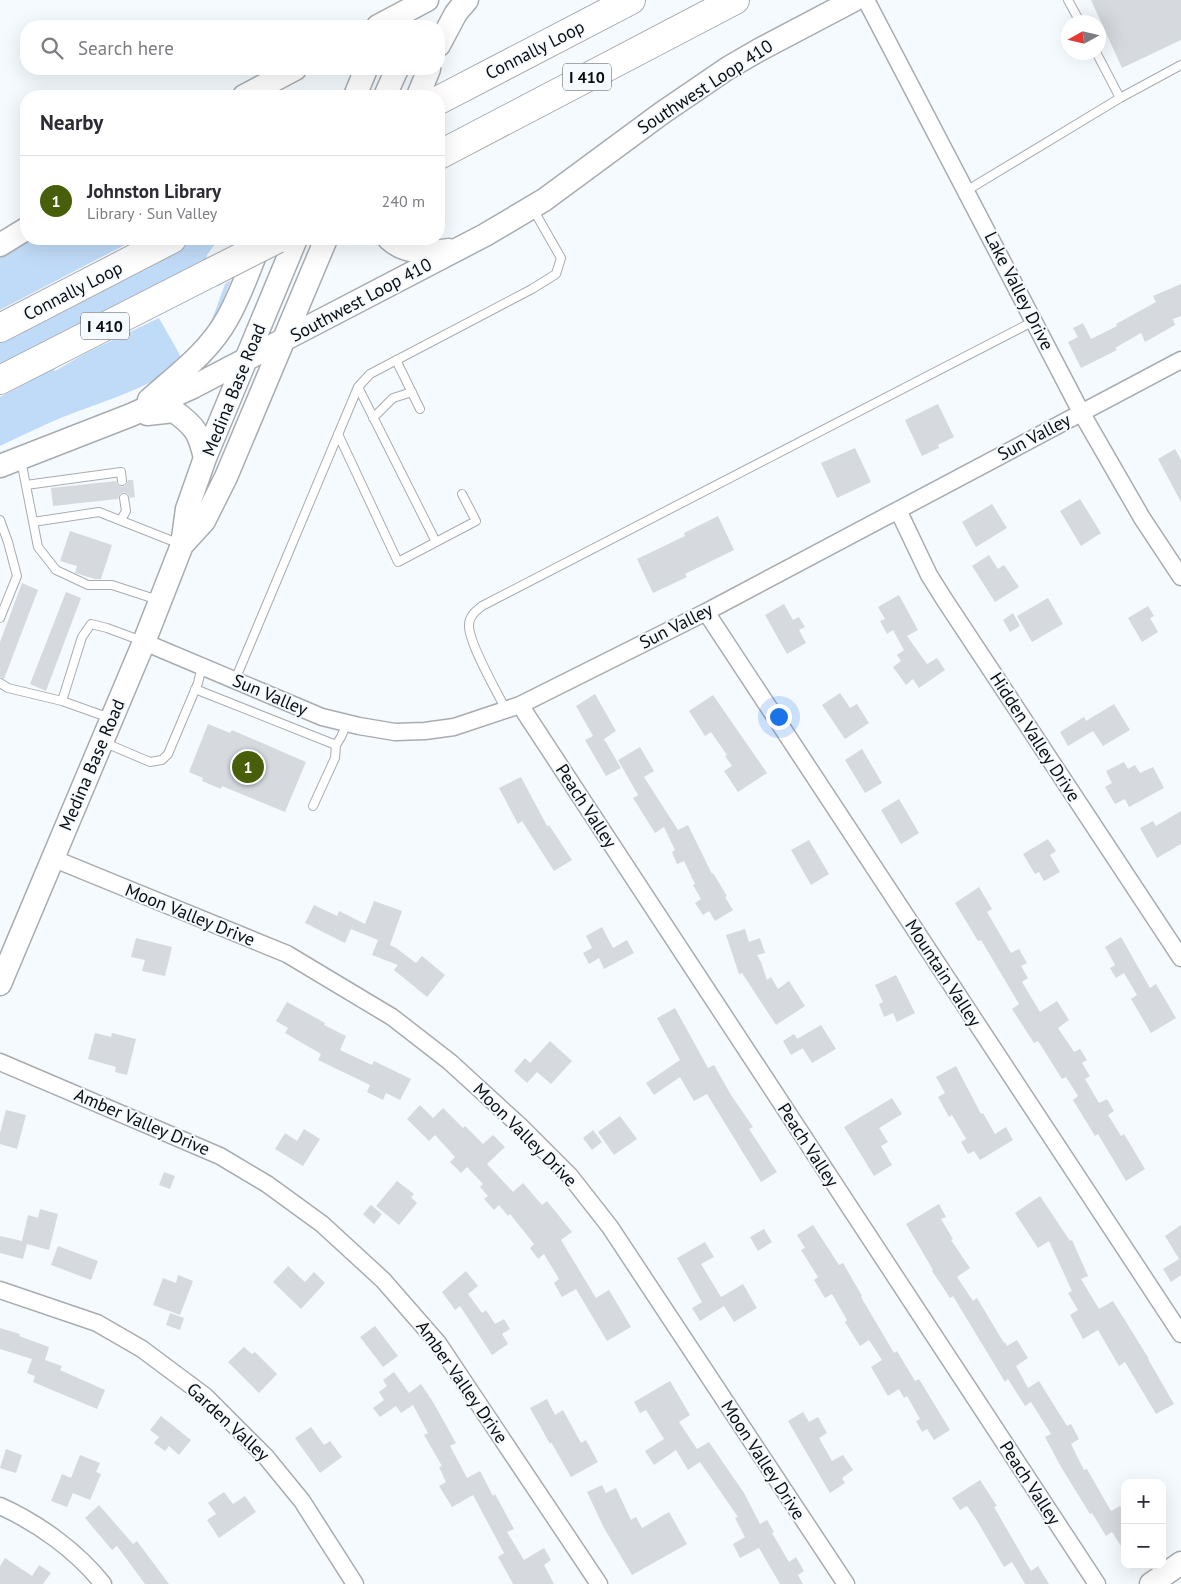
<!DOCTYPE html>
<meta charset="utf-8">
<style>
body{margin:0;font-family:"PT Sans",sans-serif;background:#f2f2f3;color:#2b2b33}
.controls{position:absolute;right:15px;bottom:15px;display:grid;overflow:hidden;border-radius:10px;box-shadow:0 5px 20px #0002}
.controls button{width:45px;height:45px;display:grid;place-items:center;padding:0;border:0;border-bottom:1px solid #e1e1e2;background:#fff;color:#2b2b33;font:25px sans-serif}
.compass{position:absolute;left:1061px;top:15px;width:45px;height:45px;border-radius:50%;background:#fff;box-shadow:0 5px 20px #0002;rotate:262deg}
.you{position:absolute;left:778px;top:716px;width:18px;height:18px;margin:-12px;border:4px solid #fff;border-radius:50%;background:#1a73e8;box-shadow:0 0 0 8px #1a73e833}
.badge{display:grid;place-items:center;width:32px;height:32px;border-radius:50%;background:#475f0b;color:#fff;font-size:16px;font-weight:700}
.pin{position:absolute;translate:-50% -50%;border:2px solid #fff;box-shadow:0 1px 5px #0006}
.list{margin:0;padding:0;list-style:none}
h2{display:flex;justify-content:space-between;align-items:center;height:65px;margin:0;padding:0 20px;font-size:21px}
h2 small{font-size:16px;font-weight:400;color:#7c7c81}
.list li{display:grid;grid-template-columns:32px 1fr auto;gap:15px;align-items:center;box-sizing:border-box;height:90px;padding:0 20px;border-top:1px solid #e1e1e2}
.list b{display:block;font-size:19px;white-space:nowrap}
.list p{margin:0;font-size:16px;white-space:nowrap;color:#7c7c81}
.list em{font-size:16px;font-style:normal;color:#7c7c81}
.icon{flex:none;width:28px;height:28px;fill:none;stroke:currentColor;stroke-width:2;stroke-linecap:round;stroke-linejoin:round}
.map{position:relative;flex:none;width:1181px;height:1584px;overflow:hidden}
.search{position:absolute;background:#fff;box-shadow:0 5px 20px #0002;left:20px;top:20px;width:425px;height:55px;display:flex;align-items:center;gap:12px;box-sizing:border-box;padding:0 18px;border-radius:20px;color:#7c7c81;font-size:19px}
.panel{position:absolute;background:#fff;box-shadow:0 5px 20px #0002;left:20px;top:90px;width:425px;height:155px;border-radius:20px}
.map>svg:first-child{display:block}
.green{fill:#c0dbf8}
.building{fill:#d6dadf}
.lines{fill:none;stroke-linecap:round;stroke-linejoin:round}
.lane-casing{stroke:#a8acb1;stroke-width:10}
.street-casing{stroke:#a8acb1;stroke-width:19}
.secondary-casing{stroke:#a8acb1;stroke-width:25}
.highway-casing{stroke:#a8acb1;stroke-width:30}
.lane{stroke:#fff;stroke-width:8}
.street{stroke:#fff;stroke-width:16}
.secondary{stroke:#fff;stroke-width:22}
.highway{stroke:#fff;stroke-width:28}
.highway-bridge-casing{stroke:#a8acb1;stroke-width:30;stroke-linecap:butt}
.highway-bridge{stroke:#fff;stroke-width:28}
.labels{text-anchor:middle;stroke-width:4;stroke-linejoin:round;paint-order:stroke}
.shield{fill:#f5faff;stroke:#515356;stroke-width:1}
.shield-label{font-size:16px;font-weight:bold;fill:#0b0c0e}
.street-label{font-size:18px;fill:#0b0c0e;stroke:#f5faff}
</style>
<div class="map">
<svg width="1181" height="1584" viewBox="0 0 1181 1584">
<rect width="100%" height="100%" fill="#f5faff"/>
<path class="green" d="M29 239H136L0 310V257Z
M194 239H214L215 244 207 255V260L62 332V336L0 368V340Z
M231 280C222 302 215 327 201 346 173 381 104 401 63 417 41 426 21 436 0 446V397L53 369 55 371 86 353 159 318 181 357C209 339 214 313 225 284Z"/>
<path class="building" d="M1091 0H1181V40L1122 68Z
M1181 284V316L1173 319 1175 325 1145 342 1141 333 1115 348 1117 350 1081 368 1068 342 1078 337 1073 328 1083 323 1091 339 1117 326 1116 324 1156 302 1153 296Z
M938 404 954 437 938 445 939 448 922 456 905 420Z
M855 448 871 482 837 498 821 463Z
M1175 449 1181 460V502L1158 459Z
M128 480H133L135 497 130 498 128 494 124 492 120 494 118 499 53 506 51 488 116 481 118 485 122 487 126 485Z
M1080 499 1101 533 1081 546 1060 511Z
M992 504 1007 528 976 547 962 522Z
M718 516 734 550 685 574 687 577 653 593 637 559 685 536 684 533Z
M70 531 112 545 101 579H95L75 573 77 566 60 561Z
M989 555 998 569 1004 565 1019 587 995 602 972 566Z
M22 583 38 590 4 679 0 677V642Z
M66 592 81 598 46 691 30 684Z
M899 595 918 630 907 636 927 664 937 658 945 670 919 688 913 679 906 685 893 667 901 661 897 655 904 650 893 630 887 634 880 621 885 619 878 607Z
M1048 598 1063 624 1032 642 1017 616Z
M784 604 793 620 799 617 805 627 799 630 806 643 787 654 765 615Z
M1148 606 1154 616 1150 618 1158 632 1142 642 1128 618Z
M1013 613 1020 626 1010 632 1003 620Z
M840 693 850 708 857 704 869 723 845 739 822 705Z
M595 694 616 731 604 739 621 768 606 776 585 740 593 736 576 706Z
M713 695 767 773 738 792 724 771 732 766 725 756 727 755 711 732 705 736 689 711Z
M1114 704 1130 730 1103 746 1093 731 1068 746 1060 732 1084 717 1086 721Z
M208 724 230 733 232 730 306 762 285 812 222 786 221 789 202 781 203 778 189 772Z
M640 747 654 771 644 777 678 830 688 825 712 874 713 873 727 896 725 897 733 910 715 921 709 911 703 915 695 903 701 899 693 885 695 884 684 861 677 864 672 852 675 850 664 827 655 833 633 798 638 795 618 760Z
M862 749 882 783 865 793 845 760Z
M1124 762 1128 769 1135 765 1140 773 1153 767 1164 788 1129 807 1125 799 1115 804 1105 787 1112 783 1106 771Z
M521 777 547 826 549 825 572 860 554 871 522 821 518 824 499 788Z
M899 799 919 833 901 844 881 810Z
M1181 811V844L1157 858 1140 828 1153 821 1156 826Z
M1048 839 1056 851 1050 855 1060 872 1044 881 1039 872 1035 874 1023 854Z
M809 840 829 874 811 885 791 850Z
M979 887 992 909 987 912 1011 953 1019 949 1027 963 1021 966 1028 978 1022 982 1040 1012 1057 1001 1069 1020 1058 1028 1074 1052 1080 1049 1087 1060 1082 1063 1090 1076 1085 1079 1099 1103 1107 1099 1114 1111 1108 1115 1121 1136 1124 1134 1145 1169 1126 1181 1098 1134 1095 1136 1073 1100 1078 1096 1066 1077 1062 1079 1038 1041 1034 1043 1012 1009 1019 1004 981 940 978 941 955 903Z
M374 901 402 911 390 945 396 948 416 963 422 956 445 975 427 997 394 970 398 965 372 955 378 940 351 929 345 943 305 923 314 905 337 916 339 911 365 924Z
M602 927 613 948 627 940 634 953 604 969 599 958 589 964 583 953 592 948 586 936Z
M745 929 749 942 760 938 765 953 757 955 761 962 767 980 771 977 778 989 789 981 805 1006 776 1025 742 973 739 974 726 935Z
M1121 937 1150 988 1156 984 1176 1018 1151 1033 1131 999 1137 995 1124 973 1116 978 1110 968 1115 965 1105 947Z
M136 938 172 947 165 976 142 971 145 960 131 957Z
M896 975 915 1013 897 1022 893 1013 884 1017 879 1004 883 1002 875 985Z
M287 1002 325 1023 324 1025 346 1036 340 1050 372 1065 374 1061 411 1079 400 1100 386 1093 383 1100 367 1092 370 1085 318 1060 321 1054 285 1033 288 1028 276 1021Z
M675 1008 708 1068 714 1065 731 1095 753 1127 749 1129 777 1172 761 1182 707 1094 694 1101 680 1077 654 1095 646 1083 680 1060 657 1018Z
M821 1025 836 1049 812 1063 797 1039Z
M95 1033 111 1037 112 1033 136 1039 127 1075 115 1072 116 1067 88 1059Z
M794 1034 803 1048 791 1055 783 1041Z
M550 1041 572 1061 551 1084 537 1072 527 1083 514 1071 525 1058 530 1063Z
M956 1066 981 1114 983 1113 995 1134 1006 1127 1013 1140 980 1160 974 1151 968 1154 961 1142 966 1139 952 1115 949 1117 938 1097 945 1093 936 1077Z
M892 1098 902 1114 879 1128 888 1142 881 1146 892 1165 874 1176 844 1127Z
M420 1105 433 1118 443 1108 463 1128 465 1126 483 1144 493 1135 505 1147 487 1164 513 1192 523 1183 542 1205 547 1201 572 1232 561 1240 596 1298 609 1290 631 1327 607 1341 576 1289 562 1297 554 1283 559 1279 544 1254 538 1259 530 1248 534 1244 510 1214 508 1216 499 1205 494 1210 484 1199 488 1196 480 1187 483 1184 467 1167 461 1173 450 1162 455 1157 435 1135 429 1141 407 1119Z
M6 1110 26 1115 17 1149 0 1144V1133Z
M620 1116 637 1139 614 1155 598 1132Z
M304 1129 320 1139 303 1166 275 1149 285 1133 297 1141Z
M593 1130 602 1142 592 1150 583 1138Z
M164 1172 175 1176 170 1189 159 1185Z
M397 1181 414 1194 411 1197 417 1203 399 1225 376 1206Z
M1040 1196 1070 1241 1072 1240 1088 1276 1081 1279 1099 1309 1113 1301 1149 1359H1148L1174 1404 1156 1414 1125 1362 1119 1366 1098 1330 1083 1339 1070 1315 1078 1310 1068 1293 1072 1291 1049 1241 1038 1248 1015 1213Z
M939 1204 946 1217 941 1219 953 1239 951 1240 970 1268 957 1277 973 1301 977 1298 1004 1343 1005 1342 1007 1346 1017 1340 1028 1358 1016 1366 1028 1388 1039 1381 1067 1426 1071 1424 1079 1439 1071 1444 1084 1470 1087 1469 1111 1511 1120 1506 1125 1514V1552L1112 1532 1106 1536 1092 1513 1090 1514 1061 1467 1045 1437 1051 1434 1031 1402 1025 1406 1008 1379 1005 1382 953 1296 950 1298 932 1271 933 1270 906 1224Z
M371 1205 382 1214 374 1224 363 1214Z
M40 1209 58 1214 49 1250 27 1244 23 1259 0 1253V1236L22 1241 28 1215 38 1218Z
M813 1225 839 1265 843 1263 862 1296 861 1297 894 1353 897 1351 915 1381 919 1379 950 1430 934 1440 927 1429 922 1432 916 1421 920 1419 907 1396 904 1398 899 1389 888 1396 871 1367 882 1360 869 1340 860 1346 845 1322 847 1320 832 1294 825 1298 814 1280 818 1277 801 1250 805 1248 797 1235Z
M1181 1225V1275L1171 1282 1163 1269 1179 1259 1165 1236Z
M764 1229 772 1242 758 1251 750 1237Z
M705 1242 714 1257 701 1264 721 1297 743 1284 757 1308 734 1322 724 1306 700 1321 692 1308 702 1302 677 1258Z
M58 1246 98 1261 91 1280 51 1265Z
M288 1266 305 1282 314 1272 325 1283 301 1309 273 1282Z
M466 1271 478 1286 468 1294 482 1313 486 1310 495 1324 504 1319 510 1329 502 1334 508 1344 492 1355 460 1306 455 1310 442 1292Z
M178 1275 193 1281 180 1315 153 1305 163 1278 176 1283Z
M170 1313 184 1318 180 1330 166 1325Z
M375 1326 398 1356 383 1367 360 1337Z
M0 1328 20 1334 19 1336 49 1347 45 1360 62 1366 60 1370 105 1390 97 1409 33 1382 35 1376 27 1373 32 1359 0 1349Z
M244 1347 252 1354 255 1352 277 1374 259 1393 228 1362Z
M394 1372 409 1393 421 1384 433 1402 456 1443 450 1446 467 1478 480 1471 493 1496 495 1494 514 1529 507 1532 524 1560 544 1548 551 1560 544 1565 554 1584H513L498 1557 504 1553 473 1495 452 1507 439 1486 446 1482 439 1467 442 1466 424 1435 428 1433 413 1405 401 1413 396 1406 380 1417 373 1408 384 1400 379 1392 387 1386 383 1380Z
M670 1381 690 1415 679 1422 697 1449 709 1442 744 1493 760 1524 767 1520 774 1532 772 1533 789 1562 796 1557 804 1571 798 1575 803 1584H780L759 1548 740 1558 733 1544 745 1537 735 1518 738 1517 700 1462 688 1470 676 1450 654 1465 645 1451 664 1439 646 1410 640 1413 634 1402Z
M547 1399 555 1415 563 1410 581 1443 586 1440 598 1462 571 1477 551 1442 550 1444 530 1408Z
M803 1412 809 1422 818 1417 827 1433 819 1438 832 1461 843 1455 853 1470 842 1478 845 1483 830 1493 788 1421Z
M161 1416 191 1440 179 1455 169 1446 165 1451 154 1443 159 1437 150 1430Z
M311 1427 324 1445 330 1441 342 1457 320 1473 295 1438Z
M6 1449 22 1455 16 1473 0 1468Z
M80 1455 100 1463 96 1472 101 1474 90 1500 73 1493 67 1507 51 1501 62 1474 71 1478Z
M980 1480 997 1506 994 1507 1031 1571 1038 1566 1049 1584H1025L1012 1562 1004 1567 976 1519 967 1506 960 1510 952 1498Z
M602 1485 606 1493 616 1488 631 1520 636 1517 642 1528 669 1512 687 1544 632 1575 604 1528 587 1492Z
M224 1492 233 1504 245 1496 256 1512 219 1538 207 1520 216 1514 208 1503Z
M99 1505 133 1544 137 1541 169 1584H145L117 1546 112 1550 85 1518Z
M5 1558 32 1576 39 1565 51 1573 43 1584H0V1566Z"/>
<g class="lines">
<g class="lane-casing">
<path id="lane" d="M1068 0 1080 22
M1096 52 1120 98
M966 191 1120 98 1181 65
M396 360 420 409
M358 387 436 542
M373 418 393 398 412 392
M338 434 398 562 476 521 462 494
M21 460 38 547 56 570 88 585H112L158 600
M26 485 121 472 122 481
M0 520 8 542 17 576 0 618
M121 520 126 511 124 498
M33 522 99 512 180 544
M235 680 358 387 370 374 532 289 556 274 561 258 533 209
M0 683 8 688 62 701 110 718
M195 689 336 745
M62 701 82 637 91 624 107 628 142 641
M506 710C497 692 468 642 469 625 469 616 476 611 482 606L1034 321
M103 742 150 762 162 760 168 754 198 683 202 666
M313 806 335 758 336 745 341 737 347 723"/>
</g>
<g class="street-casing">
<path id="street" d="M866 0 1081 412 1142 518 1181 577
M898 510 929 575 944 599 1181 958
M706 612 1181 1334
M144 642 322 717 359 726 395 732 425 731 454 727 520 705 706 612 1181 360
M520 705 1097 1584
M52 858 287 954 392 1017 450 1062 520 1126 570 1176 610 1227 846 1584
M0 1062 220 1156 267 1184 322 1224 383 1280 438 1343 599 1584
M0 1290 97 1323 142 1349 205 1396 266 1457 302 1501 355 1584
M0 1506C38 1523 77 1551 103 1584"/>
</g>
<g class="secondary-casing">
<path id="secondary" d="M378 26 427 0
M439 45 456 13 467 0
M244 96 295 69
M355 96 366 69
M385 96 397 69
M418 96 429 69
M389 239C405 254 428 253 449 250
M0 245 26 229
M149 400C177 375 209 352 227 319 241 295 250 266 261 241
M147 414 174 411C196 427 199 433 205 458
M0 466 131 415 193 387 485 235 544 200 662 113 728 68 759 50 854 0
M182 545 204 521 226 477 326 239
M0 984 144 642 182 545 187 509 205 458 296 239
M1151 1584 1181 1563"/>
</g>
<g class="highway-casing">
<path id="highway" d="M439 100 631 0
M439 155 735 0
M0 328 172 239
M0 380 210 273"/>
</g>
<use href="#lane" class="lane"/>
<use href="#street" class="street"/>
<use href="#secondary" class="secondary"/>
<use href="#highway" class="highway"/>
<g class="highway-bridge-casing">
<path id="highway-bridge" d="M210 273 277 239"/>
</g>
<use href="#highway-bridge" class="highway-bridge"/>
</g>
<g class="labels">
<g class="shield">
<rect x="563" y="63.5" width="48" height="27" rx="4"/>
<rect x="81" y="312.5" width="48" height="27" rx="4"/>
</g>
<g class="shield-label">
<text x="587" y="83">I 410</text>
<text x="105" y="332">I 410</text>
</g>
<g class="street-label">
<text transform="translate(535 50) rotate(-27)" y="6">Connally Loop</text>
<text transform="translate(705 87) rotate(-33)" y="6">Southwest Loop 410</text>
<text transform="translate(73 291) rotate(-27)" y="6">Connally Loop</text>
<text transform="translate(1019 291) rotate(63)" y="6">Lake Valley Drive</text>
<text transform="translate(361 300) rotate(-28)" y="6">Southwest Loop 410</text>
<text transform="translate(234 390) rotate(-68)" y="6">Medina Base Road</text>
<text transform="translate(1034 437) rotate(-28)" y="6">Sun Valley</text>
<text transform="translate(676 626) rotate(-27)" y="6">Sun Valley</text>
<text transform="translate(270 695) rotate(23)" y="6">Sun Valley</text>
<text transform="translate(1035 737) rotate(57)" y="6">Hidden Valley Drive</text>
<text transform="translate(92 765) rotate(-67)" y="6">Medina Base Road</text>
<text transform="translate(586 806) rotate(57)" y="6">Peach Valley</text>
<text transform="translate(190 915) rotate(22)" y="6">Moon Valley Drive</text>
<text transform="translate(943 973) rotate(57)" y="6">Mountain Valley</text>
<text transform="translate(142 1122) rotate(23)" y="6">Amber Valley Drive</text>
<text transform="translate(525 1135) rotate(45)" y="6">Moon Valley Drive</text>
<text transform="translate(808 1145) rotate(57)" y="6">Peach Valley</text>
<text transform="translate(462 1382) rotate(55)" y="6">Amber Valley Drive</text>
<text transform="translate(228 1422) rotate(43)" y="6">Garden Valley</text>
<text transform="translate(763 1460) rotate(57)" y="6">Moon Valley Drive</text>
<text transform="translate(1030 1483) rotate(57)" y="6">Peach Valley</text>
</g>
</g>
</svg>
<div class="controls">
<button>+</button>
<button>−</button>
</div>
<svg class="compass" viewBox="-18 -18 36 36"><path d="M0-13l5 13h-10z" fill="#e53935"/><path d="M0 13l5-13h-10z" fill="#7c7c81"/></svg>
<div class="you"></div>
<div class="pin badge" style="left:248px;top:767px">1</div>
<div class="search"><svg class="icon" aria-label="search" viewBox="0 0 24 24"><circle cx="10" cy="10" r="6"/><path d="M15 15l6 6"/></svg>Search here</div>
<section class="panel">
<h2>Nearby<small></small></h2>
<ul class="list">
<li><span class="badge">1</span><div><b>Johnston Library</b><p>Library · Sun Valley</p></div><em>240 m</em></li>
</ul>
</section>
</div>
